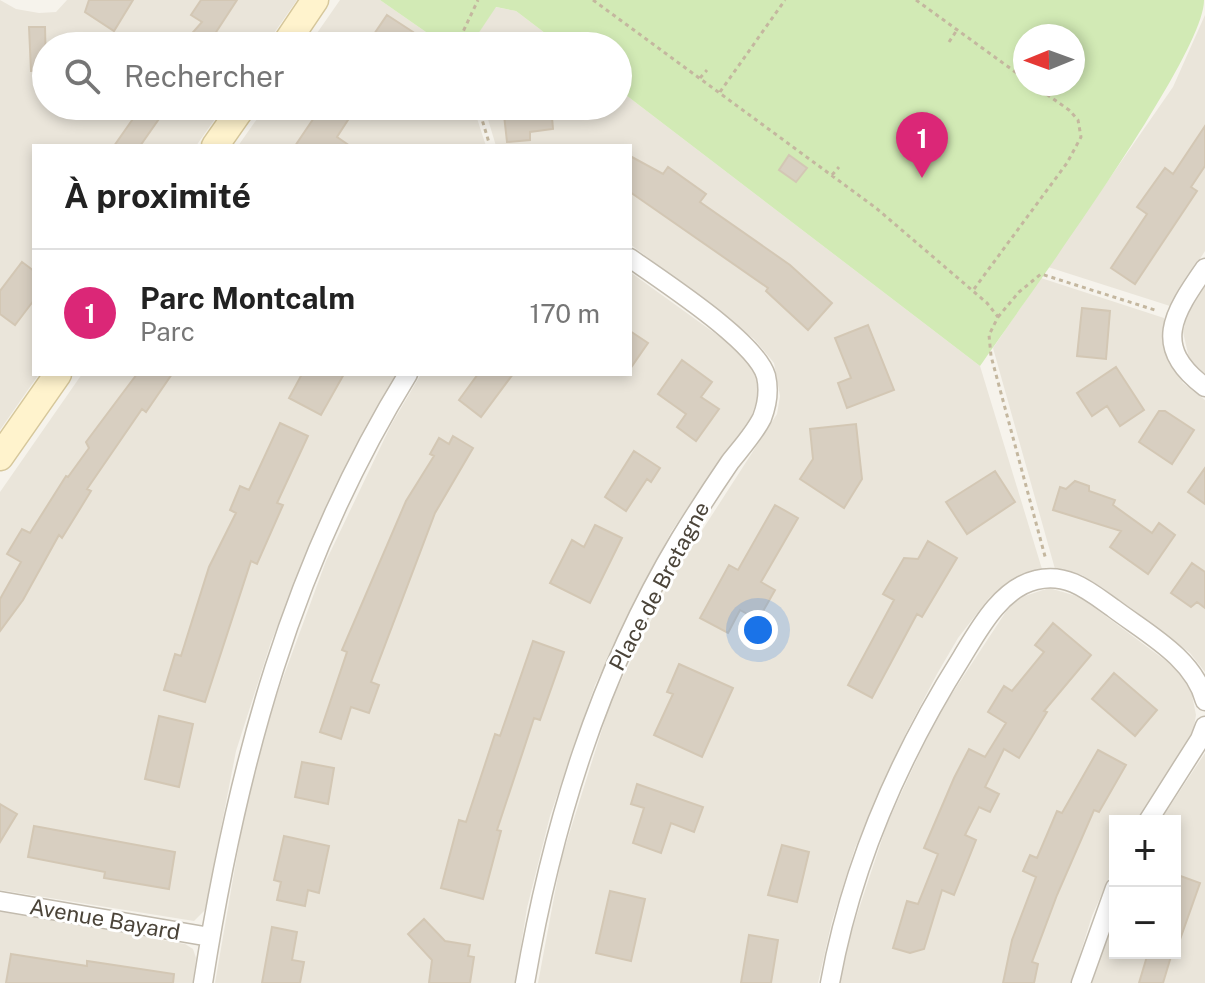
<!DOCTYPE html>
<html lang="fr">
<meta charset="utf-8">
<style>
body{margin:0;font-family:"Public Sans",sans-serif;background:#f6f6f6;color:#222}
.controls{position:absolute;right:24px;bottom:24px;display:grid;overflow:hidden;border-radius:0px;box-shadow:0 4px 12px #0003}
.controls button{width:72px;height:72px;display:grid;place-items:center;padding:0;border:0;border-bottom:2px solid #e0e0e0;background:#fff;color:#222;font:40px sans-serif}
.compass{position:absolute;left:1013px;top:24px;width:72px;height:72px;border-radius:50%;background:#fff;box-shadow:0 4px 12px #0003;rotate:269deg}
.you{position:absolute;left:758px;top:630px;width:28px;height:28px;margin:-20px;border:6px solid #fff;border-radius:50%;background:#1a73e8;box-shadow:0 0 0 12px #1a73e833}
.badge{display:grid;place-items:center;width:52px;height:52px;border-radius:50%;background:#db2777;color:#fff;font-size:26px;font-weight:700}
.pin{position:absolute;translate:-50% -66px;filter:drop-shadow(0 2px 4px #0008)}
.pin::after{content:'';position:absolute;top:42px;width:28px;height:24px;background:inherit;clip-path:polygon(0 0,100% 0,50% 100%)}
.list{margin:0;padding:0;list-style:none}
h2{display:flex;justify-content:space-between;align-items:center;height:104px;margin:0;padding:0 32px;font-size:34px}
h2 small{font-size:26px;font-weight:400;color:#767676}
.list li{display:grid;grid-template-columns:52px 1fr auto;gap:24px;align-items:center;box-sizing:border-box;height:128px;padding:0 32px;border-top:2px solid #e0e0e0}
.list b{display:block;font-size:30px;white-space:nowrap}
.list p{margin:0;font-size:26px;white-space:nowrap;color:#767676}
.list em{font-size:26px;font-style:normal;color:#767676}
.icon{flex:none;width:44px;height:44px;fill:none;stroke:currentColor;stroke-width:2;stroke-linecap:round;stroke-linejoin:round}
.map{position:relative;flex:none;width:1205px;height:983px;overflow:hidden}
.search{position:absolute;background:#fff;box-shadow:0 4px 12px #0003;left:32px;top:32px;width:600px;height:88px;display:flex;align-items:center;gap:20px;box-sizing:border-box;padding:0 28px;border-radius:44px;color:#767676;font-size:30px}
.panel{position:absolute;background:#fff;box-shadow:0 4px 12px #0003;left:32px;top:144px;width:600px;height:232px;border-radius:0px}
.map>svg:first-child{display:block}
.residential{fill:#eae5da}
.green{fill:#d2eab5;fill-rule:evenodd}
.building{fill:#d8cfc1;stroke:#d3c7b4;stroke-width:2}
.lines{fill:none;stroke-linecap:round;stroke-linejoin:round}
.street-casing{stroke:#c2bbae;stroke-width:21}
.secondary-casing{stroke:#d6c79b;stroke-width:29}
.path{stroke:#c4b79f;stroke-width:3;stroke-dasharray:4 4;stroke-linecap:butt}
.street{stroke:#fff;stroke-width:18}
.secondary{stroke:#fff3cd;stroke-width:26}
.labels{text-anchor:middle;stroke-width:6;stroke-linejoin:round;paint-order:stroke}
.street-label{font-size:22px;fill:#4b4439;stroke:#fff}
</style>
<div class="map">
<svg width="1205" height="983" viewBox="0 0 1205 983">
<rect width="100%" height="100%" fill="#f6f3ec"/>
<path class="residential" d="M0 0 16 9 39 13 56 12 67 0H297L265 46H46V106H224L196 146H34V374H39L0 430Z
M340 0H380L446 46H308Z
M495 7 516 11 562 46H470Z
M1205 15V251L1170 306 1048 267 1173 87Z
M618 89 980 366 1042 569 1008 582 989 598 958 638 937 674 906 733 855 848 832 921 818 983H538L561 860 611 701 674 574 777 414 780 396 774 363 754 339 630 244V146H496L484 106H618Z
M266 106H473L486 146H238Z
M630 272 738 350 750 363 757 379V400L751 417 671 532 595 685 550 816 527 908 515 983H215L243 821 269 716 326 561 391 425 421 374H630Z
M1041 278 1164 318 1166 355 1183 383 1205 400V672L1190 653 1103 588 1082 575 1055 569 993 348Z
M1205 285V374L1189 358 1183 332 1188 310Z
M82 374H396L328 504 271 642 236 751 205 910 194 921 0 890V492Z
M1049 588 1080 597 1181 672 1190 685 1196 715 1193 732 1137 821H1115V864L1092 916 1071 983H839L848 942 887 824 936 718 1007 610 1019 598Z
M1205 753V983H1092L1115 913V953H1175V821H1160Z
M0 911 185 944 193 949 196 958 193 983H0Z"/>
<path class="green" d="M380 0H1204C1205 56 1021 306 980 366L618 89V46H562L516 11 496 7 470 46H446ZM1025 36H1073V84H1025Z"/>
<path class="building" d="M89 0H133L114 31 85 12Z
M201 0H237L207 46H181L202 22 191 15Z
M387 15 413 32 403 46H366Z
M29 27H45L46 70 31 71Z
M142 106H168L140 146H114Z
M322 106H357L337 137 350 146H295Z
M503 106H551L553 129 530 132V140L507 142Z
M1205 126V166L1191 187 1197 191 1135 284 1111 268 1147 214 1137 207 1165 168 1173 174Z
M789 155 807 168 796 182 779 170Z
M630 156 663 174 668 167 706 194 700 202 790 265 832 303 808 330 766 291 768 288 630 192Z
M22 262 34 271V300L15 325 0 314V291Z
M1082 308 1110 311 1106 359 1077 356Z
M868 325 894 390 847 408 838 383 851 378 835 338Z
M630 331 648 343 630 369Z
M682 360 712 382 701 397 719 409 696 441 677 427 686 414 658 394Z
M1116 367 1144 410 1120 426 1107 406 1092 416 1077 393Z
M137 374H172L146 412 142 409 87 489 91 491 62 538 59 535 23 600 0 631V599L21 562 7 554 22 529 30 533 66 476 68 477 89 448 86 442Z
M302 374H344L321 415 289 398Z
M478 374H513L481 417 459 400Z
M1159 411H1165L1194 430 1172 464 1139 442Z
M280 423 308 436 277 503 283 505 257 564 251 561 205 702 164 690 175 654 181 656 209 567 236 513 230 510 240 486 249 490Z
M856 424 862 479 844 508 800 479 813 459 810 429Z
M453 436 473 448 435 513 371 682 379 685 369 713 351 707 341 739 320 732 347 652 342 650 406 501 434 456 430 454 439 438 449 444Z
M634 451 660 468 651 482 647 479 626 511 605 497Z
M1205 468V504L1188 492Z
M995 471 1015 502 967 534 946 502Z
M1075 481 1089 486V491L1115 500 1113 505 1152 533 1159 523 1175 535 1148 574 1110 547 1121 531 1053 510 1060 487 1066 489Z
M775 505 798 518 761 582 775 590 758 620 740 610 728 633 700 618 729 565 738 570Z
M595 525 622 538 590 603 550 583 572 540 584 547Z
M928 541 957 558 922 617 917 614 872 698 848 685 894 600 883 594 904 558 918 559Z
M1192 563 1205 572V608L1197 602 1191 607 1171 593Z
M1053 623 1091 655 1044 711 1047 712 1019 758 1004 749 985 787 999 794 990 812 979 807 965 835 976 840 954 895 942 890 924 949 910 953 893 948 907 901 918 904 938 854 924 848 954 778 969 749 985 757 1006 723 988 712 1004 686 1012 691 1044 652 1035 645Z
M533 641 564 652 540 720 534 718 497 830 501 831 483 899 441 888 459 820 466 822 495 734 500 736Z
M679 664 733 688 702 757 654 735 673 694 667 692Z
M1114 673 1157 710 1135 736 1092 699Z
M159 716 193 724 179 787 145 779Z
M1098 750 1126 765 1099 812 1094 810 1057 895 1032 962 1038 964 1034 983H1003L1012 940 1036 877 1023 871 1030 855 1037 858 1057 811 1062 813Z
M302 762 334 768 328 804 295 797Z
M637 784 703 807 694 832 671 823 661 853 633 843 644 808 631 804Z
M0 804 17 814 0 842Z
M34 826 175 852 169 889 104 878 105 872 28 857Z
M284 836 329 846 319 893 308 890 305 906 277 900 281 882 274 880Z
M782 845 809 852 797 902 768 895Z
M1175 874 1200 883 1177 948H1175Z
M610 891 645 899 631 961 596 953Z
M424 919 445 941 470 945 468 956 474 957 470 983H429L432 960 408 934Z
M272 927 297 932 292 960 304 962 300 983H262Z
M749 935 778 940 771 983H741Z
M1148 953H1172L1163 983H1139Z
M11 954 87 966V961L174 974 173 983H6Z"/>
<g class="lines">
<g class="street-casing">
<path id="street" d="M1205 268C1173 314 1151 347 1205 387
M1148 821 1200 739 1205 726
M0 901 210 937
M203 983C237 765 291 564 408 374
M525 983C552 826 598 676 680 539 696 513 713 487 730 462 741 448 754 434 762 418 767 405 769 389 766 376 756 341 662 281 630 258
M830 983C851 867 899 757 962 657 979 629 1001 588 1036 580 1067 572 1089 591 1113 608 1146 633 1194 658 1205 701
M1081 983 1115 888"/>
</g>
<g class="secondary-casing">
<path id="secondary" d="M284 46 315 0
M215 146 243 106
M0 457 58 374"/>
</g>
<path class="path" d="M593 0 876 208 987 303 998 317 989 335 991 356 1046 560
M916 0 1025 79
M949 42 957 30
M461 46V36L478 0
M700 78 707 70
M720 92 785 0
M478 106 490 146
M832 175 839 167
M974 289 1067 163 1081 137 1078 120 1069 110 1032 84
M998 317 1019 292 1041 274 1158 311"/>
<use href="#street" class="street"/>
<use href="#secondary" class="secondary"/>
</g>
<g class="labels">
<g class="street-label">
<text transform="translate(659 586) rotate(-62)" y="8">Place de Bretagne</text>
<text transform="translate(105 919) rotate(10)" y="8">Avenue Bayard</text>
</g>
</g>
</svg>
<div class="controls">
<button>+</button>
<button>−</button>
</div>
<svg class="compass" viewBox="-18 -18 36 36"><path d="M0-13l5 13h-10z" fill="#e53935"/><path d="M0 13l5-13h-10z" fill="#767676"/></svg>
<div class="you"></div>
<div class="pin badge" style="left:922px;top:178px">1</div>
<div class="search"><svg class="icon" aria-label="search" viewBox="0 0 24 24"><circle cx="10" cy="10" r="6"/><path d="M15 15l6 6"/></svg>Rechercher</div>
<section class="panel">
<h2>À proximité<small></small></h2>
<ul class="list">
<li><span class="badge">1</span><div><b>Parc Montcalm</b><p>Parc</p></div><em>170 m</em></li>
</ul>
</section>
</div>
